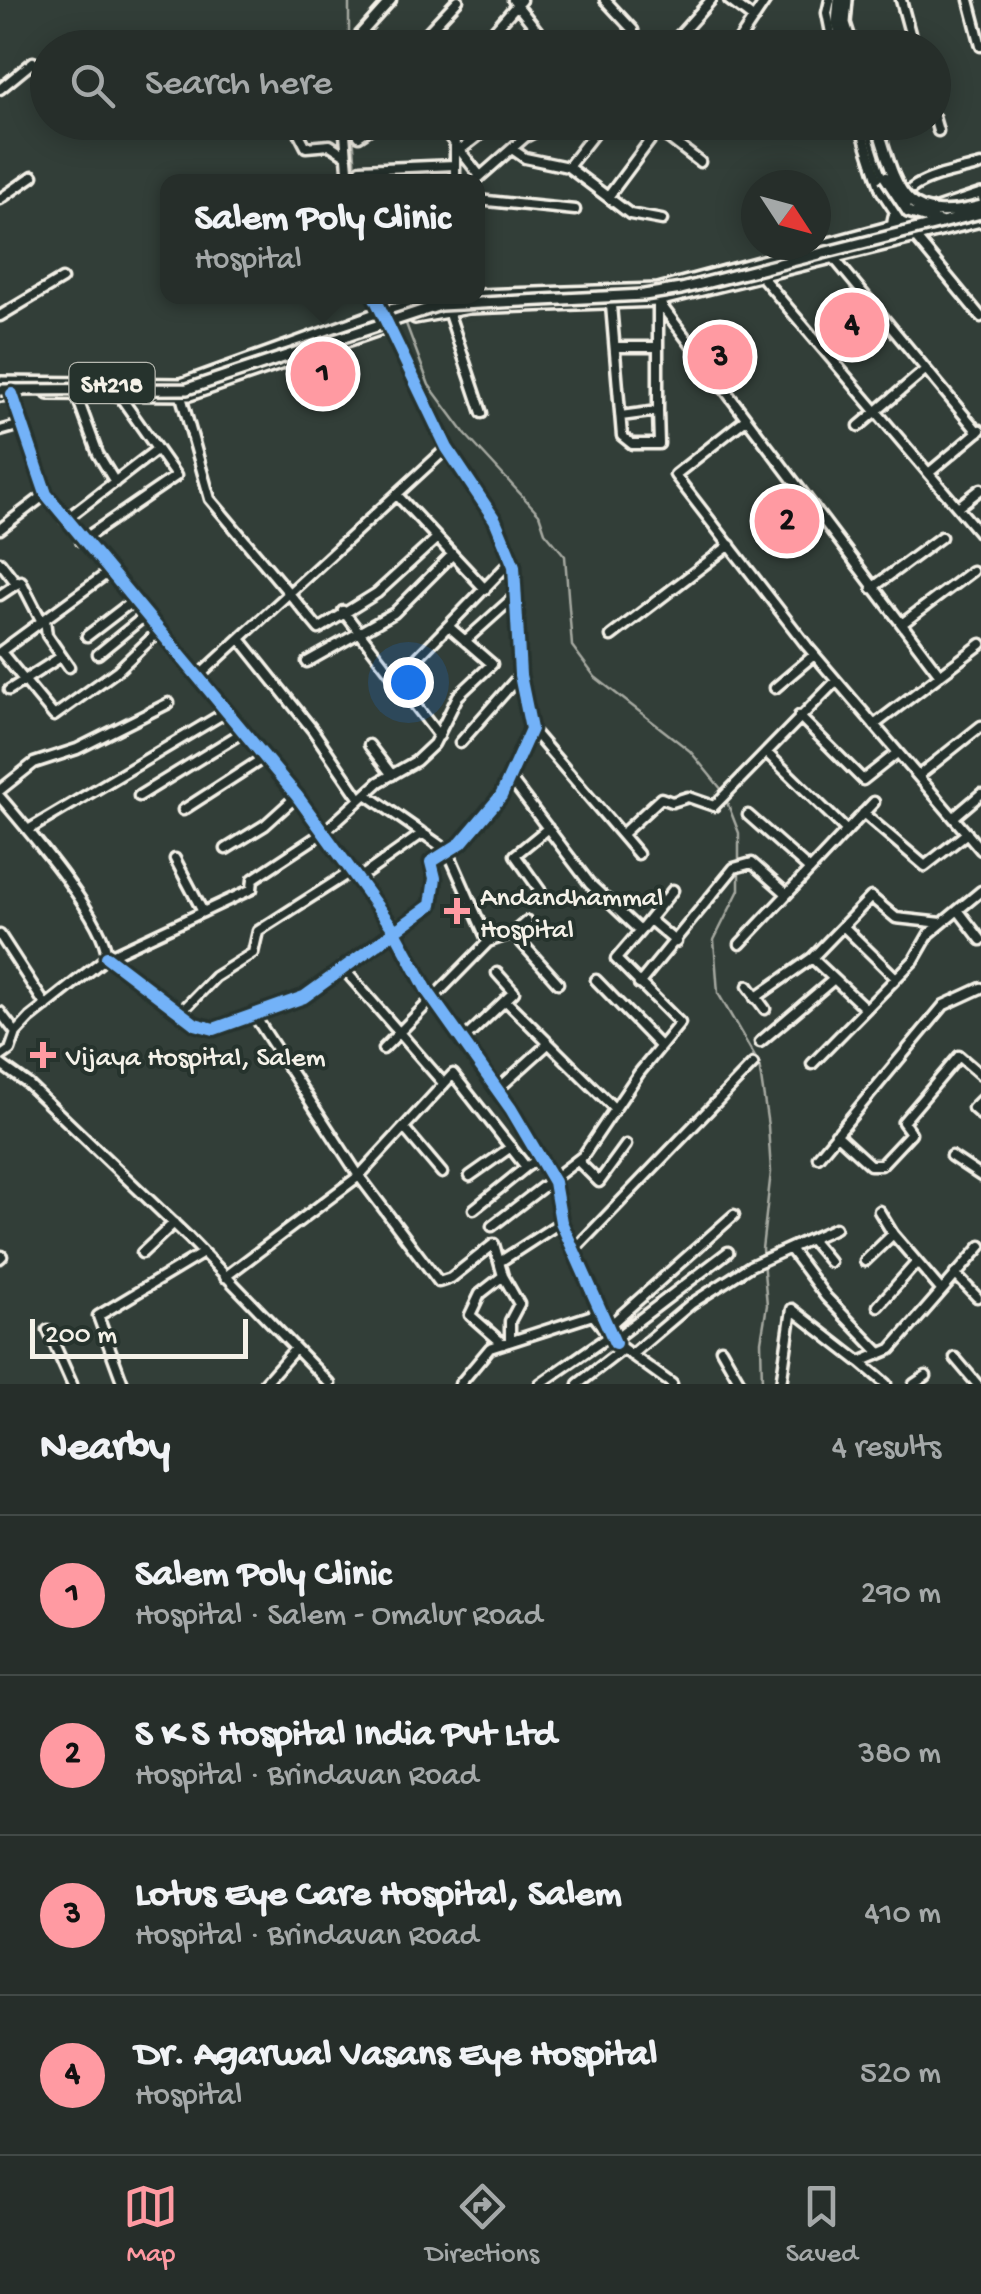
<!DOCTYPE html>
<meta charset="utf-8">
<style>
body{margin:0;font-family:"Gochi Hand",sans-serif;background:#323a36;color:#f1f3f6}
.compass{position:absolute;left:741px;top:170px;width:90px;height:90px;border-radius:50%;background:#262e2a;box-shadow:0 5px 25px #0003;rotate:126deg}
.scale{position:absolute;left:30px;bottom:25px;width:218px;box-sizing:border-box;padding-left:10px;border:5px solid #f4f1e8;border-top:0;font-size:28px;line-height:35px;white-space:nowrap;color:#f4f1e8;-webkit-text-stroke:8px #26332d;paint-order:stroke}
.you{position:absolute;left:408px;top:682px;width:35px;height:35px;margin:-25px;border:8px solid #fff;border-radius:50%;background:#1a73e8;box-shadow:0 0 0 15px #1a73e833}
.badge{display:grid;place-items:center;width:65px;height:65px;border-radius:50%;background:#ff9aa2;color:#111;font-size:32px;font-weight:700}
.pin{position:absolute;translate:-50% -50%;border:5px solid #fff;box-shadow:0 2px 10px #0006}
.popup{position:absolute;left:160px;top:174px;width:325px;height:130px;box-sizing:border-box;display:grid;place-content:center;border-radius:20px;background:#262e2a;filter:drop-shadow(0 2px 8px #0005);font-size:32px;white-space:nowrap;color:#a4a8a8}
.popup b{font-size:38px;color:#f1f3f6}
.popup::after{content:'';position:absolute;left:50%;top:100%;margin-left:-20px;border:20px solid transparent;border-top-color:#262e2a}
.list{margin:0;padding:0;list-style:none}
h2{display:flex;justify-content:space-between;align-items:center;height:130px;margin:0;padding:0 40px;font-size:42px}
h2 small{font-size:32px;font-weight:400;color:#a4a8a8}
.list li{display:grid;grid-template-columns:65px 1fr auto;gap:30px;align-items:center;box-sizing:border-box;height:160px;padding:0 40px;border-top:2px solid #424a47}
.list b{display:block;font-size:38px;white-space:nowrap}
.list p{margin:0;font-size:32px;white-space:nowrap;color:#a4a8a8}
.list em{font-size:32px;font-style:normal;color:#a4a8a8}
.icon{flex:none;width:55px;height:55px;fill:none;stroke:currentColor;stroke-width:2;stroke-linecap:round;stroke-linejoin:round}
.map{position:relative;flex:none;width:981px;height:1384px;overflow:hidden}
.search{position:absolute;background:#262e2a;box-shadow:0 5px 25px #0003;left:30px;right:30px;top:30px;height:110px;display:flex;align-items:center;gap:25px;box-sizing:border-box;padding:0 35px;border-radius:55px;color:#a4a8a8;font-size:38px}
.sheet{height:770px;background:#262e2a}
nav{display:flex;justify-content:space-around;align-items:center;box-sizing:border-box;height:140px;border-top:2px solid #424a47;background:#262e2a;font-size:28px;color:#a4a8a8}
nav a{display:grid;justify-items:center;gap:5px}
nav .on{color:#ff9aa2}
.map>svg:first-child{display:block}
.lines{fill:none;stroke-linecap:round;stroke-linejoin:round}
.stream{stroke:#a6a9a1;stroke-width:2.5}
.minor-casing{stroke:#f4f1e8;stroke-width:15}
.major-casing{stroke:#f4f1e8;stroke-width:16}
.minor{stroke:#26332d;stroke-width:8}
.major{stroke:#26332d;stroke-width:9}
.major-bridge-casing{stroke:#f4f1e8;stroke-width:16;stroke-linecap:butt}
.major-bridge{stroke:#26332d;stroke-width:9}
.cycleway-casing{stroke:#26332d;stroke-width:19}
.cycleway{stroke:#73b2f8;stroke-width:12}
.poi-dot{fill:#ff9aa2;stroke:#26332d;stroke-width:4}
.labels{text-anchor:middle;stroke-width:8;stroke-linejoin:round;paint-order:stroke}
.shield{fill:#26332d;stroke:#b6b8b0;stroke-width:2.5}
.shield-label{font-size:25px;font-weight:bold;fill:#f4f1e8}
.poi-label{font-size:28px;fill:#f4f1e8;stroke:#26332d;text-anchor:start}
</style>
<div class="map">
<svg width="981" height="1384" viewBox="0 0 981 1384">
<rect width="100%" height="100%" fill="#323e38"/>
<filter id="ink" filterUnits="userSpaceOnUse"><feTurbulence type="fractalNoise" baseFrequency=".01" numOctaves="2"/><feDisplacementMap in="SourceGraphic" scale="20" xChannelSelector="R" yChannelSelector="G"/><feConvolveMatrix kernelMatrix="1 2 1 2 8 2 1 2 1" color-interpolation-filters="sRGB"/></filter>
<g filter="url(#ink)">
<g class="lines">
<path class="stream" d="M349 48V0
M352 122 357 182
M395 296 399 304
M405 321 429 385 466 435 539 514 545 532 565 556 572 646 595 677 690 751 722 790
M727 802 739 833V860
M739 872V890L714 940 718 993 759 1064 768 1126 771 1172 762 1249 767 1305 761 1341 762 1384"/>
<g class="minor-casing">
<path id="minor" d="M513 0 551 48
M605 0 633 30 622 48
M729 0 754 19
M830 0 827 13 834 48
M901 0 914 48
M969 0 981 46
M365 48 356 39 391 0
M413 48 458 0
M479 48 521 0
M668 48 711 0
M734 48 766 0
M0 89 33 62 48 85
M934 117 938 131
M293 122 306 147 330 145 347 156
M344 122 349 182
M438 122 480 176
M642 122 670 139 681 122
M859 122 881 190 905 227
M359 136 380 122
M670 139 700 162
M455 146V182
M512 149 525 158 568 167 630 214 662 220
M460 150 496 122
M568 167 603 122
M361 169 455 165
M474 182 525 137 554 122
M608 197 657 131
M0 199 33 176
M478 200 575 210
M892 226C896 178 943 176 981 165
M915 237 981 317
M833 257 978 432
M762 277 981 535
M658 301 940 675
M611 305 622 436 632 444H659L658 411
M448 311 482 413
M0 316 62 279
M615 347H657
M12 394 46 494 297 796 395 931 428 992 511 1109 554 1182 561 1222 615 1343
M76 394 98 454 115 482
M181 396 210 499 319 629 377 593 437 538
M621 416 658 411V303
M746 419 675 475 807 646 981 850
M859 426 925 370
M0 431 21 425
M930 472 980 430
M397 495 485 589
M958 507 981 489
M65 520 156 450
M0 529 46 494
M81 541 176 476 119 395
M0 562 17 584
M872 588 941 537
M0 595 21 581 41 620
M343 611 439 736
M45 620 47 635 69 667
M903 623 972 571
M87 636 134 600
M611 636 730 545
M240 639 312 729 360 799
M465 641 515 596
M0 652 109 572
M1 652 54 716 118 670 160 630
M98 654 147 614
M307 662 394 613 452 555
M198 677 447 448
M396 680 512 560
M775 688 814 655
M9 690 59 658
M799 716 863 780 897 753
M874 725 981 644
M531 729 638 854
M460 743 520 675
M369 745 392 775
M767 753 847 831
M918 776 981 726
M0 790 34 763 77 749 169 703
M366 794 448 851 488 942 383 1049
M139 796 243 732
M0 797C27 829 106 920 107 957
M183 810 265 757
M863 813 925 866 967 833
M748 815 810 870
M954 817 981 794
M28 830 226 712
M622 834 661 798 672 802 688 797 714 806 836 681
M226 849 265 825 297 796
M175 859 203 912
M358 879 423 833
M542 893 515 855 548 828
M958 910 981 940
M650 920 676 942
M843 926 896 978
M640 931 673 890
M513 933 558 983
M0 935 46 1006
M488 942 513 933 527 921
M740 944 874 802
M107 957 195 1024 214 1029 304 997 431 905 435 878 431 862 461 843 501 796 531 729 520 675 514 566 495 520 447 448 374 296
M342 967 444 1084
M596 980 660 1046
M639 984 734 868 752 863 787 894
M748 986 765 1009
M755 998 812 958
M505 1000 615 1109
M866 1009 812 958 871 897 896 918 942 923
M0 1012 16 1033
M180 1013 215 977 253 953 258 931 352 871
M462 1041 514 992 497 973
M760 1042 834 979
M0 1057 10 1050 16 1033 30 1018 107 957 252 889 253 879 324 832 379 782 416 761 434 744 458 696 492 664 448 626
M0 1064 28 1084 189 1238 330 1384
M812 1064 914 960 929 934 981 891
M497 1090 548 1044
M981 1100 973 1108 981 1115
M404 1128 442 1173
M836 1134 870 1165H881L911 1133 903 1122 959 1056 981 1075
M951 1156 981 1176
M818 1157 944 1005 981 988
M578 1161 599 1182 626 1145
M470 1176 511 1147
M474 1209 526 1167
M879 1211 893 1234 941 1290
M492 1226 583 1156 639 1073 680 1023 616 959 640 931 590 884 509 777
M813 1242 830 1262
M574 1250 753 1064
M791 1250 826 1297 880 1353
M142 1253 174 1223
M0 1258 2 1256
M501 1261 561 1222
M865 1261 893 1234
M955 1274 977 1297
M225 1277 359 1176 254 1015
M878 1306 917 1262
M609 1326 734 1215
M48 1330 72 1384
M614 1339 728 1252
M510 1341V1321L519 1304 503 1276 494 1244 451 1278 439 1282 359 1176 453 1074 526 1167 540 1158
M503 1344 470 1315 480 1294 503 1276
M721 1349 741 1384
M631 1355 691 1304 750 1266 835 1228
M955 1358 977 1384
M123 1384 98 1316 203 1253
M264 1384 294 1350
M460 1384 490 1348 593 1315 615 1343 672 1384
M540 1384 609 1336
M578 1384 623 1349
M781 1384 792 1309 860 1362
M886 1384 860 1362 891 1349 981 1246
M914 1384 926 1376"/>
</g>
<g class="major-casing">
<path id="major" d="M839 0 837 23 845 48
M847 0 845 23 853 48
M868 122 885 177
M960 207 981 201
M930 211 981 194
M478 295 658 289 926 217
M415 318 469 308 658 301 981 221
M0 382 181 384 381 312 456 296
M48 394 190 395 391 326
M0 396 17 394"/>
</g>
<use href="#minor" class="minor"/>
<use href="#major" class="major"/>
<g class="major-bridge-casing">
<path id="major-bridge" d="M876 122C897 188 900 227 981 206
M885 177 908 212 940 222
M0 390 187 389 440 305 644 295 681 289 981 213"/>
</g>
<use href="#major-bridge" class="major-bridge"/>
<g class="cycleway-casing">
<path id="cycleway" d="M12 394 46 494 297 796 395 931 428 992 511 1109 554 1182 561 1222 615 1343
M107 957 195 1024 214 1029 304 997 431 905 435 878 431 862 461 843 501 796 531 729 520 675 514 566 495 520 447 448 374 296"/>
</g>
<use href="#cycleway" class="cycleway"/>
</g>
</g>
<g class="poi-dot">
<path d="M452 896h10v10h10v10h-10v10h-10v-10h-10v-10h10z"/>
<path d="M38 1040h10v10h10v10h-10v10h-10v-10h-10v-10h10z"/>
</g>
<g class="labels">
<rect class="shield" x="69.5" y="363" width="85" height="40" rx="8"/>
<g class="shield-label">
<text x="112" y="392">SH218</text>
</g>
<g class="poi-label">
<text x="480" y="905">Andandhammal<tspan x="480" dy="32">Hospital</tspan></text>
<text x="66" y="1065">Vijaya Hospital, Salem</text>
</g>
</g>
</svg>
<svg class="compass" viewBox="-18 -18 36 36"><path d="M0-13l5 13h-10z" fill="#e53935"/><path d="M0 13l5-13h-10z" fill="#a4a8a8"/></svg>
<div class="scale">200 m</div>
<div class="you"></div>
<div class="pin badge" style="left:323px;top:374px">1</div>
<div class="popup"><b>Salem Poly Clinic</b>Hospital</div>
<div class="pin badge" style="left:787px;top:521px">2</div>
<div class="pin badge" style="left:720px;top:357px">3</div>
<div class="pin badge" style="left:852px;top:325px">4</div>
<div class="search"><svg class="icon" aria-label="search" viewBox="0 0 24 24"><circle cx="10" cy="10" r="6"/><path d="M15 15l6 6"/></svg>Search here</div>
</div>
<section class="sheet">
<h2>Nearby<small>4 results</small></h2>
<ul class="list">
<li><span class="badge">1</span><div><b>Salem Poly Clinic</b><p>Hospital · Salem - Omalur Road</p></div><em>290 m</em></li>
<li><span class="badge">2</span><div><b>S K S Hospital India Pvt Ltd</b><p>Hospital · Brindavan Road</p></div><em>380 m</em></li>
<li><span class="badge">3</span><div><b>Lotus Eye Care Hospital, Salem</b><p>Hospital · Brindavan Road</p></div><em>410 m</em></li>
<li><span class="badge">4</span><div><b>Dr. Agarwal Vasans Eye Hospital</b><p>Hospital</p></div><em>520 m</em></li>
</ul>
</section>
<nav>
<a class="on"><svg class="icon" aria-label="map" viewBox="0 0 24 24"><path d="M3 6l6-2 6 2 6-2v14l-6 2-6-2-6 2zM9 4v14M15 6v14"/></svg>Map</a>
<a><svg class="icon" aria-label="directions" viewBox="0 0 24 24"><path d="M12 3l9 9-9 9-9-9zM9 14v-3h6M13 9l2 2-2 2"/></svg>Directions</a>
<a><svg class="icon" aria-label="saved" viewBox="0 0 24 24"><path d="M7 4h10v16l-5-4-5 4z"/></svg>Saved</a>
</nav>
